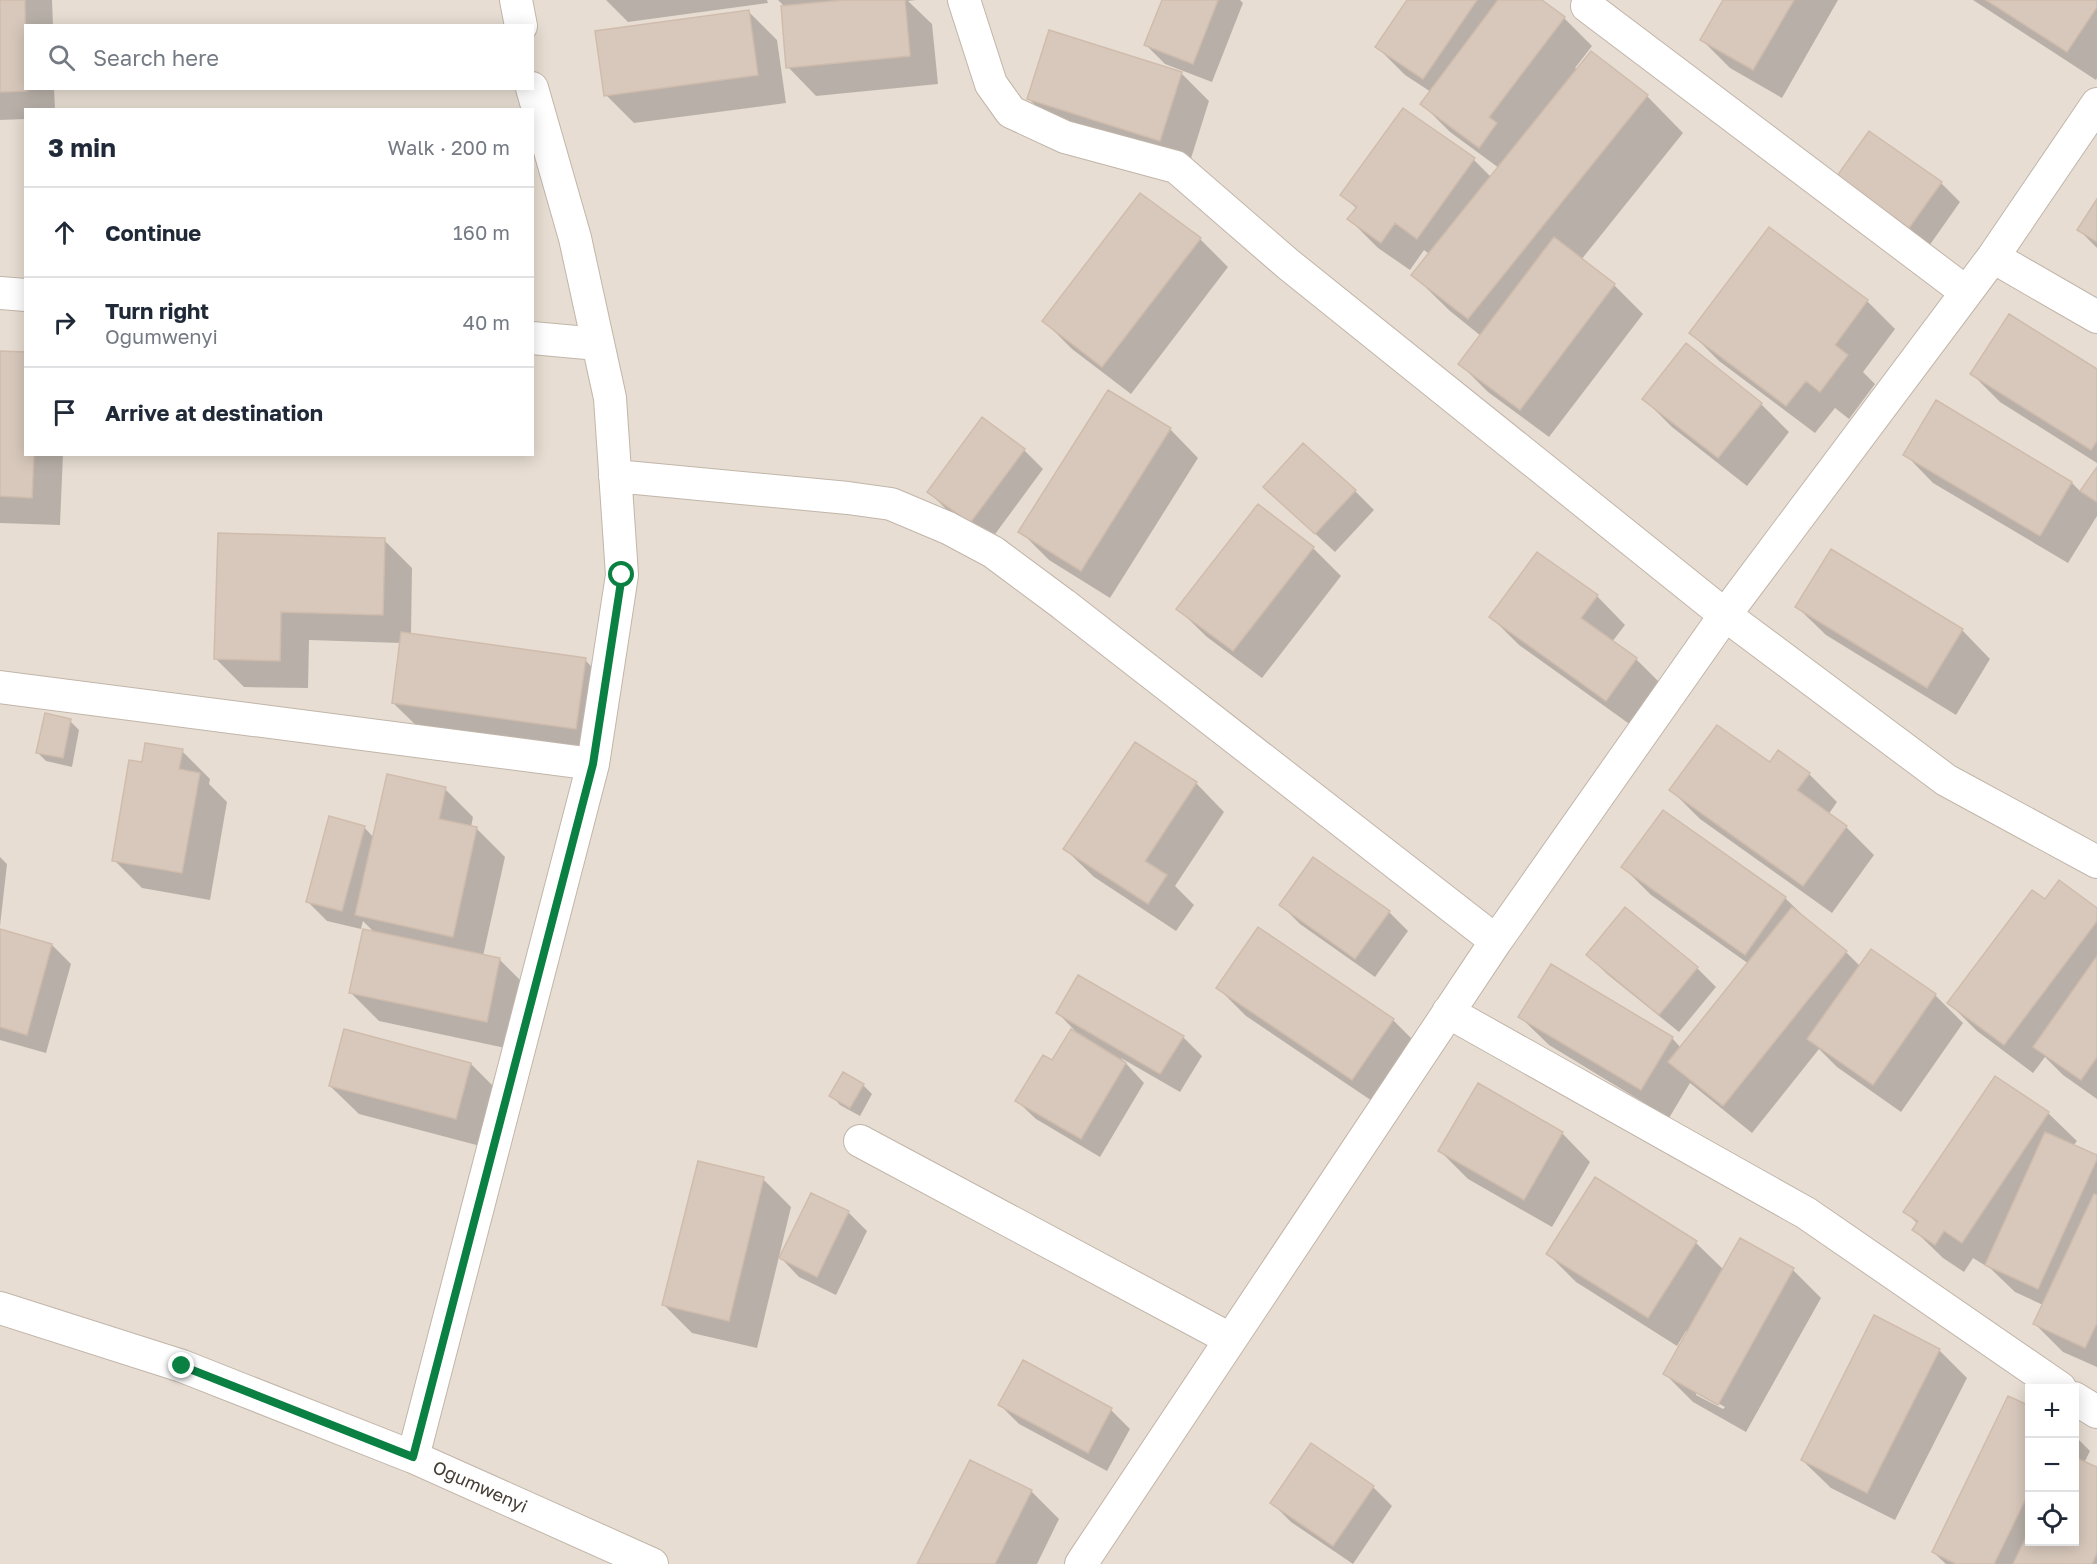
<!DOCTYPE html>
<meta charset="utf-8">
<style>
body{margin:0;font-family:"Golos Text",sans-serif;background:#f2f2f3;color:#1f2937}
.controls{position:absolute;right:18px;bottom:18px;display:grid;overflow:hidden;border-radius:0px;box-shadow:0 3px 15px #0003}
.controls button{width:54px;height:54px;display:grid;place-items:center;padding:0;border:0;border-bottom:2px solid #e0e1e3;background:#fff;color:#1f2937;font:30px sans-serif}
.stop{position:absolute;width:18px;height:18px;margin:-14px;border:4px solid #0b8043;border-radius:50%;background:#fff}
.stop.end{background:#0b8043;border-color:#fff;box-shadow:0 2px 6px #0008}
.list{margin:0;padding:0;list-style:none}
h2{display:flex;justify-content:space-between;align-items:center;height:78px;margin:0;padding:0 24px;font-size:26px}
h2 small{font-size:20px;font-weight:400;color:#747a83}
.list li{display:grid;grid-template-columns:39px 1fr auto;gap:18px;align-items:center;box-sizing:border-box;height:90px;padding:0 24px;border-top:2px solid #e0e1e3}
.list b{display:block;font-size:22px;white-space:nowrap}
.list p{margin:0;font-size:20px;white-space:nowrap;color:#747a83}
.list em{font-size:20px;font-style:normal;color:#747a83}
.icon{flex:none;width:33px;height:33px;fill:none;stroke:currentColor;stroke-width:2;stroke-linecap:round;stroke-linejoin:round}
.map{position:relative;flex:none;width:2097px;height:1564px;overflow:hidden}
.search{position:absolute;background:#fff;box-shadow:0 3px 15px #0003;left:24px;top:24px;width:510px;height:66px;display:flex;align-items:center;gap:15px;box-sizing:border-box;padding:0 21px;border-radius:0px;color:#747a83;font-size:22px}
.panel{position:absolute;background:#fff;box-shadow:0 3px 15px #0003;left:24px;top:108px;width:510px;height:348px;border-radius:0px}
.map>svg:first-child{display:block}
.residential{fill:#e7ddd2;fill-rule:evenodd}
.shadow{fill:#0003;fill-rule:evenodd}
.building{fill:#d8c8bc;stroke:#d0bcac;stroke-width:1.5}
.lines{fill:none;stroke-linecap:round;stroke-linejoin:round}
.street-casing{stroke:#c2b5a9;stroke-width:34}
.street{stroke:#fff;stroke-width:32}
.route{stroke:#0b8043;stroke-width:8}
.labels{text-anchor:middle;stroke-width:6;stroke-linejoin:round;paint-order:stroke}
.street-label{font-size:18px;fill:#453c34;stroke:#fff}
</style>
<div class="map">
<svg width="2097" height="1564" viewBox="0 0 2097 1564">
<rect width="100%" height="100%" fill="#f3ece4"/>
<path class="residential" d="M0 0H2097V1564H0ZM26 26H532V88H26ZM26 110H532V454H26ZM2030 1388H2074V1542H2030Z"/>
<path class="shadow" d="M0 0H52L53 26H26V88H54L55 110H26V119L0 120Z
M606 0H767L768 3 628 22Z
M778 0H916L908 1 932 24 938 84 816 96 788 67 785 7Z
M1163 0H1240L1243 3 1212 82 1165 64 1146 45Z
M1409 0H1539L1564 18 1592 46 1575 68 1647 96 1683 133 1581 260 1614 285 1643 314 1549 437 1488 392 1460 364 1481 336 1450 311 1413 275 1429 254 1424 250 1410 270 1378 248 1349 219 1357 209 1342 195 1474 160 1491 177 1499 168 1450 132 1422 104 1431 92 1405 75 1377 47Z
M1725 0H1838L1782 98 1730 68 1702 40Z
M1973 0H2097V78L2096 80Z
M749 12 777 40 786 103 634 123 606 95Z
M1181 73 1209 101 1188 168 1057 127 1029 99Z
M1941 183 1960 202 1929 246 1857 195Z
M2097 201V248L2079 230Z
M1200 239 1228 267 1131 394 1072 349 1044 321Z
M1867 301 1895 329 1863 372 1875 384 1849 419 1835 408 1815 433 1719 361 1691 333Z
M0 352 26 454H63L60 525 0 523Z
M2097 371V463L2000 402 1972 374Z
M1644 399 1761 404 1789 432 1747 486 1672 427Z
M983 419 1024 450 1043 469 990 541 948 511 929 492Z
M1170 429 1198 458 1110 598 1049 560 1020 531Z
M1905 454 2072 483 2081 492 2097 469V516L2068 563 1933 483Z
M1265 487 1355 491 1374 510 1335 552Z
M384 540 412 568 411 635 585 660 613 688 603 757 422 731 393 703 401 643 309 640 308 688 244 687 215 658Z
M1313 548 1341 576 1262 678 1207 637 1178 609Z
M1832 551 1962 630 1990 659 1956 715 1826 635 1797 607Z
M1537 554 1597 596 1625 625 1612 642 1636 659 1665 688 1635 728 1519 645 1491 617Z
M70 721 79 730 72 767 46 761 37 752Z
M182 751 210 779 209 784 227 802 210 900 142 888 114 860 143 764Z
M1770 764 1809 774 1837 802 1828 815 1846 827 1874 855 1832 913 1700 819 1671 790Z
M1196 783 1224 812 1175 886 1194 905 1176 931 1094 877 1065 849Z
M445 789 473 817 471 827 476 828 505 857 483 956 500 960 528 988 515 1050 379 1021 351 993 375 933 363 921 361 929 327 921 308 902 364 827 374 838Z
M1663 812 1785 898 1814 926 1846 952 1860 966 1871 951 1935 995 1963 1023 1901 1112 1837 1067 1819 1049 1752 1133 1690 1083 1669 1118 1549 1045 1520 1017 1672 1038 1681 1048 1749 964 1651 895 1623 867Z
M0 857 7 864 0 926Z
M2045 901 2097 910V1099L2063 1075 2045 1057 2033 1073 1977 1031 1949 1003Z
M1281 905 1389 912 1408 931 1375 977 1300 924Z
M1625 909 1697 968 1716 987 1679 1032 1607 974 1588 955Z
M0 931 52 945 71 964 46 1053 0 1040Z
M1218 988 1393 1020 1421 1048 1381 1107 1246 1016Z
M1058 1013 1183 1037 1202 1056 1180 1092 1121 1058 1144 1083 1100 1157 1036 1119 1017 1101 1079 1035Z
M471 1064 499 1092 484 1147 359 1114 330 1086Z
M863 1085 872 1094 860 1116 840 1105 831 1095Z
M2048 1113 2077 1141 2073 1146 2097 1156V1367L2063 1352 2034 1323 2043 1305 2015 1292 1991 1269 1973 1258 1964 1272 1943 1258 1914 1230 1918 1224 1905 1212Z
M1562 1133 1590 1162 1552 1227 1468 1179 1440 1151Z
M763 1179 791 1207 757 1348 692 1333 664 1305Z
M1595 1179 1696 1243 1724 1270 1741 1240 1793 1270 1821 1298 1746 1432 1693 1402 1665 1374 1689 1332 1686 1331 1677 1346 1576 1282 1548 1254ZM1696 1391 1725 1407 1723 1409 1696 1395Z
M811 1195 848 1212 867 1231 836 1295 799 1277 780 1257Z
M1939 1350 1967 1378 1895 1520 1831 1488 1802 1460Z
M1023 1362 1111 1410 1130 1429 1107 1471 1019 1424 1000 1405Z
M2030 1407V1542H2074V1435L2090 1451 2084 1463 2097 1469V1564H1946L1933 1552Z
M1311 1445 1373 1487 1392 1506 1353 1564 1291 1522 1272 1503Z
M1031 1491 1059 1519 1037 1564H919Z"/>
<path class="building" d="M0 0H25L26 88 27 91 0 92Z
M844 0H905L910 56 786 68 781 6Z
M1162 0H1218L1193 64 1144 45Z
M1407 0H1477L1423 79 1375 47Z
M1498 0H1542L1565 17 1489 117 1497 123 1479 148 1420 104Z
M1723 0H1794L1753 70 1700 40Z
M1986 0H2097V7L2067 52Z
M749 10 758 75 604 96 595 31Z
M1049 30 1182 72 1160 141 1027 99Z
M1591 51 1648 95 1468 319 1411 275Z
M1403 108 1475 158 1417 239 1395 223 1381 243 1347 219 1357 207 1340 195Z
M1869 131 1942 182 1909 228 1837 176Z
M1140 193 1201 238 1102 367 1042 321Z
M2097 199V242L2077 230Z
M1769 227 1868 300 1835 345 1848 355 1820 392 1806 381 1786 406 1689 333Z
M1554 237 1615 284 1520 410 1458 364Z
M2009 314 2097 369V441L2091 450 1970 374Z
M1686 343 1762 403 1718 458 1642 399Z
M0 351 26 352V454H34L32 498 0 496Z
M1108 390 1171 428 1081 571 1018 532Z
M1936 400 2072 482 2040 536 1903 455Z
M982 417 1025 449 970 523 927 492Z
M1303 443 1356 490 1315 534 1263 487Z
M2097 467V502L2080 491Z
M1258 504 1314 547 1233 651 1176 609Z
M218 533 385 538 383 615 281 612 280 661 214 659Z
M1831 549 1963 629 1927 688 1795 607Z
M1537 552 1598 595 1581 618 1637 658 1606 701 1489 617Z
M401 632 586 658 576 729 392 703Z
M45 713 71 719 63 758 36 753Z
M1717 725 1770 762 1778 750 1810 773 1797 790 1847 826 1803 886 1669 790Z
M1135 742 1197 782 1145 861 1167 875 1148 904 1063 849Z
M145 743 183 749 179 769 200 773 182 873 112 861 129 760 142 762Z
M387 774 446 787 439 819 477 827 453 937 355 915Z
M1663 810 1786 897 1745 955 1621 867Z
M329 816 365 826 342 911 306 902Z
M1313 857 1390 911 1355 959 1279 905Z
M2059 880 2097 908V921L2004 1045 1947 1003 2032 890 2045 899Z
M1625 907 1698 967 1659 1015 1586 955Z
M1792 907 1847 951 1723 1106 1668 1062Z
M1258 927 1394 1019 1352 1080 1216 988Z
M0 929 52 944 27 1035 0 1027Z
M363 929 500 958 487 1022 349 993Z
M1871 949 1936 994 1873 1085 1807 1039Z
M2097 956V1057L2081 1080 2033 1047Z
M1551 964 1673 1037 1641 1090 1518 1017Z
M1078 975 1184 1036 1160 1074 1056 1013Z
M344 1029 471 1063 456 1119 329 1086Z
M1071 1029 1126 1063 1081 1139 1015 1101 1043 1055 1052 1060Z
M843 1072 864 1084 850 1108 829 1096Z
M1995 1076 2049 1112 1962 1243 1944 1231 1935 1245 1912 1230 1918 1221 1903 1212Z
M1478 1083 1563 1132 1524 1200 1438 1151Z
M2045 1132 2097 1155V1159L2038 1289 1985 1265Z
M698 1161 764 1177 729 1321 662 1305Z
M1595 1177 1697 1241 1648 1318 1546 1254Z
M811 1193 849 1211 817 1277 779 1258Z
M2094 1194 2097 1195V1323L2085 1348 2033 1324Z
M1740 1238 1794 1268 1718 1405 1663 1374Z
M1874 1315 1940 1349 1867 1493 1801 1460Z
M1023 1360 1112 1408 1088 1453 998 1405Z
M2008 1396 2030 1406V1490L1994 1564H1956L1932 1552Z
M1311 1443 1374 1486 1333 1546 1270 1503Z
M2074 1457 2097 1467V1553L2092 1564H2013L2030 1529V1542H2074Z
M970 1460 1032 1490 995 1564H917Z"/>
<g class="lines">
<g class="street-casing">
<path id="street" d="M516 0 521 26
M964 0 991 84 1011 112 1065 137 1176 167 1288 264 1725 615 1946 780 2097 862
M1587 6 1966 292
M1993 257 2097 317
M0 293 26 295
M532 338 598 344
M615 476 848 498 891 504 948 528 993 552 1063 604 1496 941
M0 687 593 764
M1448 1012 1806 1213 2060 1388
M860 1141 1230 1339
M0 1308 182 1366 413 1457 652 1564
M2074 1398 2097 1412
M413 1457 593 764 622 575 610 398 575 238 532 88
M1081 1564 1496 941 1725 615 1993 257 2097 104"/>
</g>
<use href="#street" class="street"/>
</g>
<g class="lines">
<path class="route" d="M182 1366 413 1457 593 764 622 575"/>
</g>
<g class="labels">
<g class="street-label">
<text transform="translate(480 1487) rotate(24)" y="6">Ogumwenyi</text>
</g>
</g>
</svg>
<div class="controls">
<button>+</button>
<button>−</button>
<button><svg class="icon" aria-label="locate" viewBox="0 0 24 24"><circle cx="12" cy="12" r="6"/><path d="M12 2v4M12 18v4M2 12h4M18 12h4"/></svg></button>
</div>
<div class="stop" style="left:622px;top:575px"></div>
<div class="stop end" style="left:182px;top:1366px"></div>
<div class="search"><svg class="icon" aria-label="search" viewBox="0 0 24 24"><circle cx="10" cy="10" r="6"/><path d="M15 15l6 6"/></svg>Search here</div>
<section class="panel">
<h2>3 min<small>Walk · 200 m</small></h2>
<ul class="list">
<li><svg class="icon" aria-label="ahead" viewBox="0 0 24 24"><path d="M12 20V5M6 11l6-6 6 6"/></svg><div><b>Continue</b></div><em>160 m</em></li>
<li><svg class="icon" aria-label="right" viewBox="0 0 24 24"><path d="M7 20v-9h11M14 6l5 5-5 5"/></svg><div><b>Turn right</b><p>Ogumwenyi</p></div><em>40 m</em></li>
<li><svg class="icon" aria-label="arrive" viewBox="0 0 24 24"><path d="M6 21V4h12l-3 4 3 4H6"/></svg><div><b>Arrive at destination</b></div></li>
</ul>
</section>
</div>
